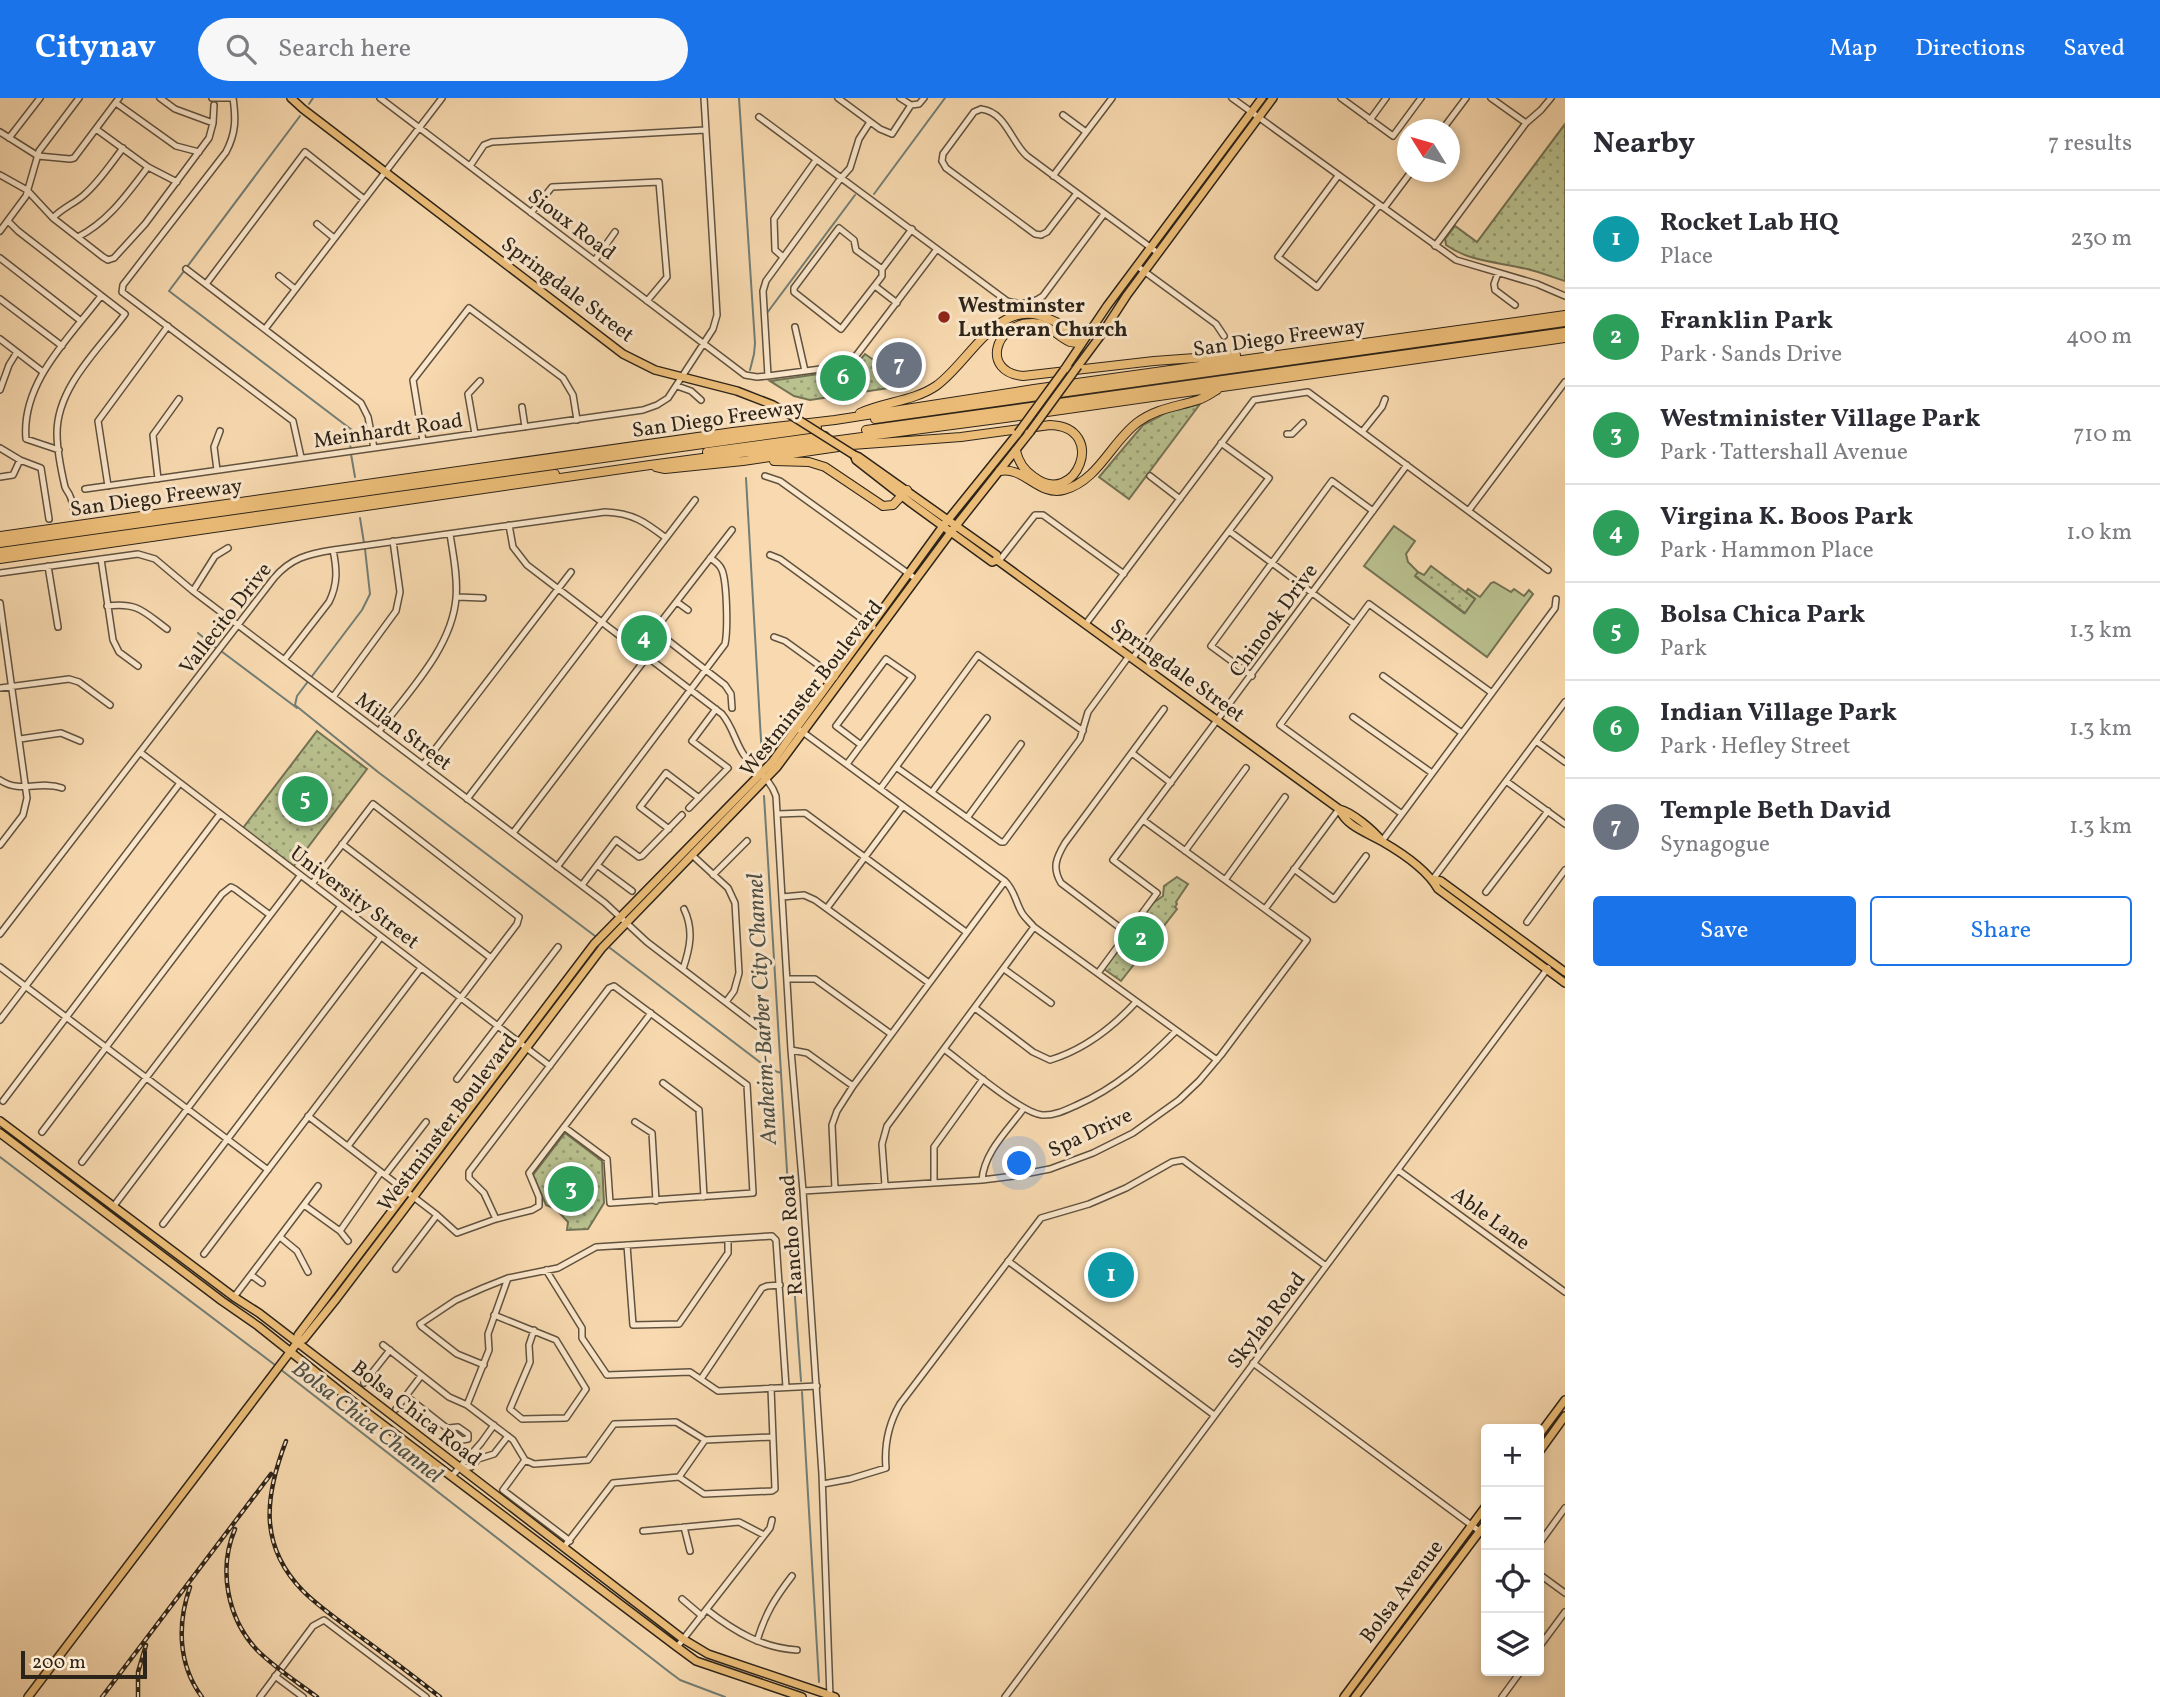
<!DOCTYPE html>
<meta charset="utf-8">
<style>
body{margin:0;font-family:Vollkorn,serif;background:#f7f7f7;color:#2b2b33}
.controls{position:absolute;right:21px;bottom:21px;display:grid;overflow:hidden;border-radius:7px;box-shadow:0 4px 10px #0003}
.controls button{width:63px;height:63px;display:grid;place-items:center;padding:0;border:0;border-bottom:2px solid #e1e1e2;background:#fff;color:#2b2b33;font:35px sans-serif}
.compass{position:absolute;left:1397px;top:21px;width:63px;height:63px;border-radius:50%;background:#fff;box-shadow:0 4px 10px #0003;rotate:307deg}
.scale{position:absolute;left:21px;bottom:18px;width:126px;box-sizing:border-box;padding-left:7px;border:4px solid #2d2419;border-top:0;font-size:19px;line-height:24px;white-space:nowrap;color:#2d2419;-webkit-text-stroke:5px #fbe7cc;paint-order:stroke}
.you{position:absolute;left:1020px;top:1066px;width:24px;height:24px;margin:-18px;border:5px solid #fff;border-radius:50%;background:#1a73e8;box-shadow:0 0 0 10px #1a73e833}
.badge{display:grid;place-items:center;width:46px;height:46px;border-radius:50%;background:#1a73e8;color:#fff;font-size:23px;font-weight:700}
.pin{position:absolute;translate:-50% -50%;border:4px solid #fff;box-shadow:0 2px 7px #0006}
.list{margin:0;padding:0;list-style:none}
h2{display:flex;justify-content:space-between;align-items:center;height:91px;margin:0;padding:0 28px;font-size:30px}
h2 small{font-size:23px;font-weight:400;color:#7c7c81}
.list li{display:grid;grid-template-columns:46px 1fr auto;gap:21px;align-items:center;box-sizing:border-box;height:98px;padding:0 28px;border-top:2px solid #e1e1e2}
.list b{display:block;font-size:26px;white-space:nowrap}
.list p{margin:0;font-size:23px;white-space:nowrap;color:#7c7c81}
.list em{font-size:23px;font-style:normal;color:#7c7c81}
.actions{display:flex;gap:14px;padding:21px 28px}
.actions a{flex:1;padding:16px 0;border:2px solid #1a73e8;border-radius:7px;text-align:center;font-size:24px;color:#1a73e8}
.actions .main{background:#1a73e8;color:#fff}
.icon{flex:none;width:38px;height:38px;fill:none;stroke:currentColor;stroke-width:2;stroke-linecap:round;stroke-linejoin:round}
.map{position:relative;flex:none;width:1565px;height:1599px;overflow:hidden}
header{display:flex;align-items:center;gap:42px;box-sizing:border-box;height:98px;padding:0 35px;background:#1a73e8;color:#fff}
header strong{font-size:33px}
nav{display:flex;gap:38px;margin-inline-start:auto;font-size:24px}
.search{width:490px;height:63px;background:#f7f7f7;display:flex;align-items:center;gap:18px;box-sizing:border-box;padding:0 24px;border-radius:38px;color:#7c7c81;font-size:26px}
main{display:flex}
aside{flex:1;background:#fff}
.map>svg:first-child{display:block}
.grass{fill:#b9c18f;stroke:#737254;stroke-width:2}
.park{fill:url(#park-dots);stroke:#737254;stroke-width:2}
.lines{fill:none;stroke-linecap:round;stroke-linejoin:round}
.stream{stroke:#717d75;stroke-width:2}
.minor-casing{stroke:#60523f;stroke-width:8}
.major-casing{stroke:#2d2419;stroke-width:10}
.highway-casing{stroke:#2d2419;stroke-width:10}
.minor{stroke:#fbe7cc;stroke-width:5}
.major{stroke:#ecbd78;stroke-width:7}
.highway{stroke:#ecbd78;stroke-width:8}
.rail-casing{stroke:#2d2419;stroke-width:4.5}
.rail{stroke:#fbe7cc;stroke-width:2;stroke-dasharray:5;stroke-linecap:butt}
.major-bridge-casing{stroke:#2d2419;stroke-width:10;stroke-linecap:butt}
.major-bridge{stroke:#ecbd78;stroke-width:7}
.poi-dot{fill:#8f2418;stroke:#fbe7cc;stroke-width:2.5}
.labels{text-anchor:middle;stroke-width:6;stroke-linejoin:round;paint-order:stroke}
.street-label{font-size:21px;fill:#2d2419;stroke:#fbe7cc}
.poi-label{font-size:21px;font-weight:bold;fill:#2d2419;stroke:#fbe7cc;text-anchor:start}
.water-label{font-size:23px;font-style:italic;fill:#4f5147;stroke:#fbe7cc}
</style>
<header>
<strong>Citynav</strong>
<div class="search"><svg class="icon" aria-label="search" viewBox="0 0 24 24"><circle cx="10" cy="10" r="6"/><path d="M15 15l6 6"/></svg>Search here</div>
<nav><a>Map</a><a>Directions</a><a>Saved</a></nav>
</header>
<main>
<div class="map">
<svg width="1565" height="1599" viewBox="0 0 1565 1599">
<defs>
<pattern id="park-dots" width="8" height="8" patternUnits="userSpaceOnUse" patternTransform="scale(1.75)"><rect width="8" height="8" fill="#b9c18f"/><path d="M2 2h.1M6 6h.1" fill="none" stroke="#979d74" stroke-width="1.8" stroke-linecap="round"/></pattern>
</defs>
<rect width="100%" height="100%" fill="#f9dab0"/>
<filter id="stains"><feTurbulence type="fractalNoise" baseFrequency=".00286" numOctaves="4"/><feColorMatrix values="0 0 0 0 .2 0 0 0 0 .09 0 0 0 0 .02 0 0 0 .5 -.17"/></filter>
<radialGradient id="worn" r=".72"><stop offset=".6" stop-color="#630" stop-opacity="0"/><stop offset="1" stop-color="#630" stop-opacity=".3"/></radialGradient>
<path class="grass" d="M1394 428 1415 443 1406 456 1408 464 1418 474 1416 479 1464 515 1475 501 1466 494 1468 491 1480 499 1491 485 1494 484 1511 494 1514 491 1524 498 1529 492 1533 496 1487 559 1364 468Z"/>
<path class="park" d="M1565 26V183C1552 179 1540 174 1527 171 1499 164 1470 164 1446 147L1445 141 1455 128 1477 144Z
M865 256 909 287 810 302 794 298 770 283 846 272 856 267Z
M1200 306 1129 401 1099 379 1143 327 1167 314Z
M1431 468 1475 501 1465 515 1415 478 1418 474 1424 477Z
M639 522 654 534 664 545 654 558 628 537Z
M317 633 367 671 293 769 243 730Z
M1177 779 1188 786 1176 804 1177 806 1175 809 1177 811 1121 883 1104 871 1153 805 1163 798 1164 788Z
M565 1035 602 1063 604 1105 588 1131 567 1132 568 1124 556 1111 546 1107 533 1077Z"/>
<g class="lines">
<path class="stream" d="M739 0 755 245 754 256 750 272
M309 6 313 0
M300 18 169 193 352 332 349 343 351 351
M874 96 945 0
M767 215 855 97
M742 319V312
M351 356 355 379
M746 380 762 660
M360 420 364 445
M365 451 370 496 362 512 297 598 295 607 378 674 595 838
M198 535 216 550
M221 553 297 610
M764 698 790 1122
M610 850 769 971 781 975
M0 1059 275 1267
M790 1130 801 1283
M280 1271 668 1573 680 1582 725 1599
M802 1294 819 1584"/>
<g class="minor-casing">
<path id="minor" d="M160 0 175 11 213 25
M212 0H233
M233 0C236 21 236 35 226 54L123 187 122 194 293 323 301 359
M380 0 745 277 757 279 768 278 843 268 852 263 937 151
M838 0 880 31 892 36 911 7 919 6 924 0
M900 0 911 7
M1232 0 1456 162 1537 186 1565 198
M1341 0 1393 38 1421 0
M1491 0 1526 25
M116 5 176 48 199 54
M981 11C1006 14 1011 44 1027 58L1158 155
M1063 17 1086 34
M759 19 1007 203C1020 207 1032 206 1043 198L1104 116
M1370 22 1386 0
M96 31 148 69 177 84
M1442 32 1466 0
M0 34 38 58 70 61 74 60 119 0
M9 40 40 0
M942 63 946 70 1035 136 1041 137
M942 63 943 56 974 14 981 11
M470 68 484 47 492 44 705 32
M0 77 27 92 53 120 103 159 108 162 114 160 145 126 209 40 213 25 214 7
M1053 78 1112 0
M1338 78 1278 159 1317 189 1379 107
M1384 110 1411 74
M531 115 552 89 659 84 667 179 647 203
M53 120C62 110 74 106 84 97 99 84 110 67 123 50
M8 123 18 133 125 216C99 251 57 289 57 335 57 352 61 372 65 389 66 392 69 395 70 398 72 402 73 409 74 414
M317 126 334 140
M0 133 26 98 39 53 79 0
M1041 137 1047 134 1077 95
M78 139C109 123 127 96 148 69
M1435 148 1526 25 1541 12 1551 0
M783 159 775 152 774 121 816 62
M0 160 81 223
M595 162 615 134
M1137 168 1216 226 1224 238
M186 171 361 305 368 319 374 350
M882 171 856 152 854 142 839 130 794 190V194L841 231 879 182 882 178V171L912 131
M1498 175 1494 186 1495 192 1515 207
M279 178 295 191
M206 186 305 54 364 101
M875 188 897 205
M0 201 62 248
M795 229 805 273
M265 231 442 0
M0 241 43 274
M768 278 763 193 766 183 841 80 850 70 859 41 870 24
M677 288 691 293 701 302
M0 292 9 267 17 254
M522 309 525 329
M1362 334 1382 309 1385 301
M475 336 468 296 480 283
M1287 336H1292L1303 325
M423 343 413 282 469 210 563 280 573 297 577 322
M0 350 20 362 41 370 49 421
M59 352 26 341C21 285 69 240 101 198
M217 372 214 349 220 333
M765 378 780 383 916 481
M1150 378 1180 401
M0 379 13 377 20 362
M158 381 153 337 179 301
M108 388 98 323 168 228
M85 391 643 312 657 307 668 300 713 231 717 217 704 0
M1469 412 1565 284
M509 427 513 449 527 467 722 616C733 629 735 644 744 657 755 672 770 680 776 698L791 952 803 1093 822 1376 830 1599
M732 432 660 525 657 532 661 537 725 587 731 596 732 610
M1229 433 1354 526
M770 457 780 461 873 529
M101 461 113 542 119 554 138 568
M999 463 1035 417H1043L1124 476
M48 468 58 529
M0 475 138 456 155 461 193 493 605 805 647 844 757 928
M193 493 215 458 228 450
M457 499 483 500
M677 504 688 512
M0 505 27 700 23 717 0 747
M107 508C138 504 144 514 167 531
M1085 527 1254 302 1308 294 1548 472
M774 539 785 543 835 579
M886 561 912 579 861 647 836 628Z
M1132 561 1269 380 1221 345
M284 562 329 504C338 486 337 471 333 452
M1252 578 1211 548 1332 383 1373 413
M1383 578 1462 635
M0 590 69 581 79 584 110 607
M333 599 396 513 400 494 393 443
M1353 619 1432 675
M800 632 1005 783C1015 793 1015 803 1022 815 1025 820 1030 824 1034 829L1217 962
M379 633C408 594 452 550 456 500 458 479 453 456 450 436
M20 641 61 635 80 643
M1536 643 1565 664
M141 655 550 968
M1132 655 1171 685
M847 666 861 647
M423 667 571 474
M896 669 1001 744H1004L1080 641 1088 614 1129 558
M0 682C21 696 39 682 62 690
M1506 683 1565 726
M880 691 978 557 1083 633
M932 694 987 620
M467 701 695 402
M689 710 728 670 692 643 716 611
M778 716 805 715 966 834
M1402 716 1280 627 1369 506 1492 595
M967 720 1021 646
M669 731 640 709 666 675 699 700
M513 735 647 559
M1382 743 1555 510 1556 501
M342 746 491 860
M1185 753 1246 670
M692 757 728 790 735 805 739 875 734 893 726 904
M597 767 632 793
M557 769 725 546C728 532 727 485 722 472 720 467 715 463 710 460
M1294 771 1334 801 1366 758
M713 777 747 743
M1433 781 1565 604
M1225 782 1285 699
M312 786 373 706 519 819 517 826 348 1048
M582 787 616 742 639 759 642 758 682 717
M1486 794 1548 713
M782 799 804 797 815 802 929 885
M827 810 903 708
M1265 811 1339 711
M1527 824 1565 772
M1127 835 1061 785C1052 770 1056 760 1065 745L1164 611
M0 836 274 480C291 460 308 456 333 452L605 414C633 415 645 424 666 440
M0 869 268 1072
M683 871C690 850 694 832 684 811
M1004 871 1051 905
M1098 875 1157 795 1113 762 1407 367
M787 881H815L891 936
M975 910 1033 954 1050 962C1083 952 1113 929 1136 904
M0 922 180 685
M944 951C963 965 1021 1015 1042 1017 1054 1018 1066 1012 1077 1007 1116 990 1146 963 1176 933
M791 952 807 955 853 988
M457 981 558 849
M663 985 699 1012 704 1099
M3 1003 220 716
M308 1018 437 1117 457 1135 496 1121 532 1112 539 1108V1099L529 1075 651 915
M635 1024 652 1035 656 1103
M42 1034 222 796 231 789 235 791 270 817
M82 1064 300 778
M1398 1072 1565 1194
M385 1077 426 1024
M982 1082C984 1054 1008 1032 1024 1010
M934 1084V1049L983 981
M885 1087 882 1046 887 1028 1034 829
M835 1091 832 1027 837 1013 853 988 1005 783
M803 1093 982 1082 1014 1078 1050 1071 1093 1055 1133 1035 1179 1002 1199 983 1221 957 1307 842 1143 722
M304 1107 340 1133 348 1143
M113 1109 341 808
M496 1121 484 1095 469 1080V1074L609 890 614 888 747 987 753 1095 610 1105 607 1061 564 1029
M163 1126 381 839
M340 1133 381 1074
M280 1139 297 1153 308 1174
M627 1147 633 1227 679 1226 728 1155V1141
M204 1156 421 870
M1008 1163 1214 1317
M396 1171 437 1117
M546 1172 582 1230V1240L607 1277 690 1274 718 1293 817 1288
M251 1177 262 1185
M234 1199 318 1088
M494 1217 556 1242 586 1291 566 1320 522 1321 510 1311 530 1264 529 1247 534 1232
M383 1247 449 1299 467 1307 513 1342 525 1362 534 1366 588 1362 614 1326 676 1324 705 1342 772 1339
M1253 1265 1486 1438
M484 1267 457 1256 421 1228 420 1226 456 1202 483 1190 508 1180 558 1170 596 1149 772 1138 776 1142 786 1289
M701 1281 762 1190 767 1188 780 1187
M364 1285 390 1252
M406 1298 462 1342 468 1341V1336L458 1329 449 1330
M467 1307 489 1252 488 1236 508 1180
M396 1311 421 1278
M525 1362 503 1392 570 1443
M461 1370 471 1369 478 1361 494 1356 508 1338
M452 1378 481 1345 494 1327
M679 1379 704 1396 772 1393 775 1391 771 1290
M823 1386 850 1381 886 1370C884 1347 889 1325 900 1306L1041 1120 1089 1106 1126 1090 1172 1064 1183 1062 1326 1168
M684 1429 690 1453
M643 1433 739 1424 764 1437
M1539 1446 1565 1410
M564 1449 613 1385 679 1379 705 1342
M1539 1476 1565 1495
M682 1501 702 1518
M707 1512C734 1533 762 1550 797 1552
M757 1543C765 1516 775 1500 792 1478
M677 1549 770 1430 772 1422
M1539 1549 1565 1514
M275 1578 303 1599
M260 1599 313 1528 324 1522 426 1599
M1005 1599 1548 870
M1502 1599 1521 1573"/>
</g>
<g class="major-casing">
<path id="major" d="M291 0 303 11 623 256 655 272 737 293 773 307 789 316
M1078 268 1101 237 1127 197 1273 0
M1064 272 1107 208 1262 0
M854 357 856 362 911 405 992 464 997 462
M854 357 859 359 997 457V462
M997 462 1339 711C1352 714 1373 732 1382 743
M1339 711C1347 729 1366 734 1383 744 1402 755 1427 772 1438 791L1565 885
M1433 781 1441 783 1565 874
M0 1023 234 1199 259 1215 683 1541 708 1556 835 1599
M0 1035 222 1203 258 1228 361 1310 677 1549 696 1563 802 1599
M297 1245 304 1241 337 1200 602 850 777 669 951 434 1030 334
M1539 1337 1565 1302
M1539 1354 1565 1318
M28 1599 284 1262 297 1245 298 1237 594 846 772 664 943 428 1018 335
M1344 1599 1486 1408
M1355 1599 1486 1425"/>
</g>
<g class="highway-casing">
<path id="highway" d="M1081 245C1078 245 1074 245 1070 244 1056 238 1048 224 1031 225 994 226 981 274 1023 278L1154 263 1236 257
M860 315C884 304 914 303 936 288 969 265 998 198 1047 220 1061 225 1072 234 1081 245
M875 321 1565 224
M866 332 1565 234
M707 354 825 338
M774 363 809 364 825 369 883 408 893 407 907 392
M656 369 665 371 743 363 852 347 961 339 1050 327C1109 329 1076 411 1034 379 1024 372 1019 365 1016 353
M1000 373C1024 368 1039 399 1064 392 1099 382 1111 344 1138 324 1157 310 1176 309 1198 302 1205 300 1211 295 1217 292
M0 438 733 334 835 322 1034 291 1565 217
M0 445 817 330
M0 454 555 376
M0 461 650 367 1005 320 1565 240"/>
</g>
<use href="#minor" class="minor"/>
<use href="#major" class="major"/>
<use href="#highway" class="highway"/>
<g class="rail-casing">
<path id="rail" d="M286 1343C265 1398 258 1447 303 1493 318 1508 337 1521 354 1534 383 1555 412 1577 440 1599
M235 1431C218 1471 227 1520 257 1552 275 1570 297 1584 317 1599
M190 1489C177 1526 178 1567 202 1599
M102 1599 271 1376
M138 1599V1574L146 1547"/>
</g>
<use href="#rail" class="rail"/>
<g class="major-bridge-casing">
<path id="major-bridge" d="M789 316 854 357
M1030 334 1078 268
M1018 335 1064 272"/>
</g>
<use href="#major-bridge" class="major-bridge"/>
</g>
<circle class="poi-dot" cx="944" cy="219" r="7"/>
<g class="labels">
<g class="street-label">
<text transform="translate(572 126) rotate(37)" y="7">Sioux Road</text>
<text transform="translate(568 191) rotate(37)" y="7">Springdale Street</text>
<text transform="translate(1279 239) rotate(-8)" y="7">San Diego Freeway</text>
<text transform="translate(718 320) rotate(-8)" y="7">San Diego Freeway</text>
<text transform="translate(388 332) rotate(-8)" y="7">Meinhardt Road</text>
<text transform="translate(156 399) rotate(-8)" y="7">San Diego Freeway</text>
<text transform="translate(225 520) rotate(-52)" y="7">Vallecito Drive</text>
<text transform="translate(1273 522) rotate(-54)" y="7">Chinook Drive</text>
<text transform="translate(1178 572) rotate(36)" y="7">Springdale Street</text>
<text transform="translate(811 590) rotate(-52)" y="7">Westminster Boulevard</text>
<text transform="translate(404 633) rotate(37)" y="7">Milan Street</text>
<text transform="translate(355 799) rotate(37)" y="7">University Street</text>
<text transform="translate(447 1024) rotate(-53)" y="7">Westminster Boulevard</text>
<text transform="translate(1090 1034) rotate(-25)" y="7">Spa Drive</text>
<text transform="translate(1491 1120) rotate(36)" y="7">Able Lane</text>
<text transform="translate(791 1137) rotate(-94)" y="7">Rancho Road</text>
<text transform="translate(1266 1222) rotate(-53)" y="7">Skylab Road</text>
<text transform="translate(417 1315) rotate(38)" y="7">Bolsa Chica Road</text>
<text transform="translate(1401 1493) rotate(-53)" y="7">Bolsa Avenue</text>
</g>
<g class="poi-label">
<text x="958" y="214">Westminster<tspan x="958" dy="24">Lutheran Church</tspan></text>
</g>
<g class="water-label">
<text transform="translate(761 911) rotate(-93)" y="8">Anaheim-Barber City Channel</text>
<text transform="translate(368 1323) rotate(38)" y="8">Bolsa Chica Channel</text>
</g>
</g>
<rect width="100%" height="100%" filter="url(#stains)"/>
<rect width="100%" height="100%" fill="url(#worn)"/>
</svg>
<div class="controls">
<button>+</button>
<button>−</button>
<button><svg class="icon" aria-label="locate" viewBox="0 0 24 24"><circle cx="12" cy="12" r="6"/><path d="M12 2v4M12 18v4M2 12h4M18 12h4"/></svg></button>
<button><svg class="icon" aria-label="layers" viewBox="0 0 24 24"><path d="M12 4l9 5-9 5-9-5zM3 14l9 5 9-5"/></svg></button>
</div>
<svg class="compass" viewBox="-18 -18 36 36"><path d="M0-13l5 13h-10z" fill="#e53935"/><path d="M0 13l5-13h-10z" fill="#7c7c81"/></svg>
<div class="scale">200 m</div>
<div class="you"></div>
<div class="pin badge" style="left:1111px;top:1177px;background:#0f9aa8">1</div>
<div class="pin badge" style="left:1141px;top:841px;background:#2e9e5b">2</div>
<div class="pin badge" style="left:571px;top:1091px;background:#2e9e5b">3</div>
<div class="pin badge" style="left:644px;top:540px;background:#2e9e5b">4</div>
<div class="pin badge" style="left:305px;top:701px;background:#2e9e5b">5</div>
<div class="pin badge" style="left:843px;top:280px;background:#2e9e5b">6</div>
<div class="pin badge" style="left:899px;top:267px;background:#6b7280">7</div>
</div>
<aside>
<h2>Nearby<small>7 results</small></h2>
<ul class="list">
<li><span class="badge" style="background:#0f9aa8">1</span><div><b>Rocket Lab HQ</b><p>Place</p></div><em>230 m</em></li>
<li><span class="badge" style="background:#2e9e5b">2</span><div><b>Franklin Park</b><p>Park · Sands Drive</p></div><em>400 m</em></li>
<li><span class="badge" style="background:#2e9e5b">3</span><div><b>Westminister Village Park</b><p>Park · Tattershall Avenue</p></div><em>710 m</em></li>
<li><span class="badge" style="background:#2e9e5b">4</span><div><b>Virgina K. Boos Park</b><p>Park · Hammon Place</p></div><em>1.0 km</em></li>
<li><span class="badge" style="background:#2e9e5b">5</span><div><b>Bolsa Chica Park</b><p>Park</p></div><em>1.3 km</em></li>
<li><span class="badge" style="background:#2e9e5b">6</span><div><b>Indian Village Park</b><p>Park · Hefley Street</p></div><em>1.3 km</em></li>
<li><span class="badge" style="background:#6b7280">7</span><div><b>Temple Beth David</b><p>Synagogue</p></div><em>1.3 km</em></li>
</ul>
<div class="actions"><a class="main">Save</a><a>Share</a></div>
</aside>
</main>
